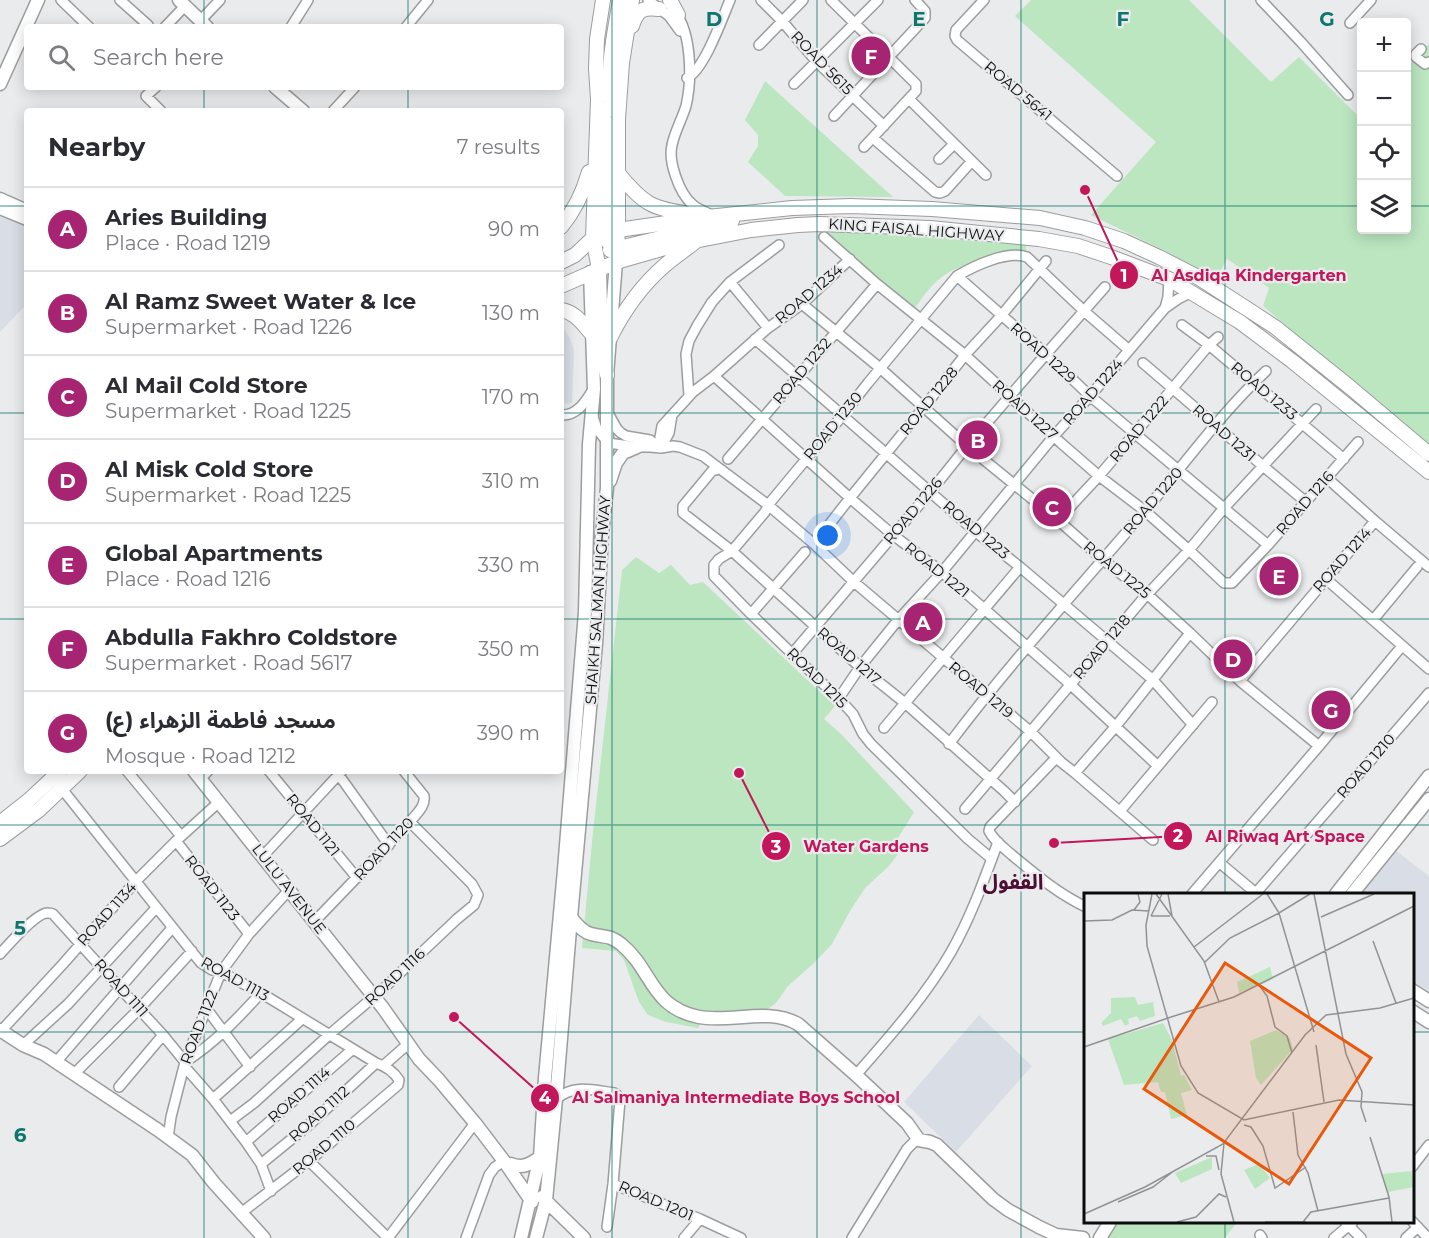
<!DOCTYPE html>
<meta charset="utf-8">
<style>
body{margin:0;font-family:Montserrat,"Noto Sans Arabic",sans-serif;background:#f7f7f7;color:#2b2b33}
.controls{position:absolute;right:18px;top:18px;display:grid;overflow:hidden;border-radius:6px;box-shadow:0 3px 15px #0003}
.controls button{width:54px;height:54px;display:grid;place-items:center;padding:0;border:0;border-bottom:2px solid #e1e1e2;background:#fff;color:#2b2b33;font:30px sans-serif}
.you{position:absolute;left:828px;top:536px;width:21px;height:21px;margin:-15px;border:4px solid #fff;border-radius:50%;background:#1a73e8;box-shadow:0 0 0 9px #1a73e833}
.badge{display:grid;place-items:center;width:39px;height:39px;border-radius:50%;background:#a62472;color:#fff;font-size:20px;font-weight:700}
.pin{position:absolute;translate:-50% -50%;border:3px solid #fff;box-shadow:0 2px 6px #0006}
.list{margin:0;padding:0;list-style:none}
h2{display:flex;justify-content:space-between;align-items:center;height:78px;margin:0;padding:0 24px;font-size:26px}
h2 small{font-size:20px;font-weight:400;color:#7c7c81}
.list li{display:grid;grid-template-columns:39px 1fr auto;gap:18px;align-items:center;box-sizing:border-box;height:84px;padding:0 24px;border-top:2px solid #e1e1e2}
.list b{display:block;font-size:22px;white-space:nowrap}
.list p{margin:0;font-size:20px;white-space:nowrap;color:#7c7c81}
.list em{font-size:20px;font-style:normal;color:#7c7c81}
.icon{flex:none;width:33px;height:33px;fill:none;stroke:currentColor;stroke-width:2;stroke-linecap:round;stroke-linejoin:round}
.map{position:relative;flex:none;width:1429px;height:1238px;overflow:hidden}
.search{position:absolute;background:#fff;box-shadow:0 3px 15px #0003;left:24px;top:24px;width:540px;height:66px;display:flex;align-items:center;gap:15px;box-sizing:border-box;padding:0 21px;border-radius:6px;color:#7c7c81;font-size:22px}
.panel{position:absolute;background:#fff;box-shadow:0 3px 15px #0003;left:24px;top:108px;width:540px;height:666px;border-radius:6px}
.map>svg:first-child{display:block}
.built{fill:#d9dee6}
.green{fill:#bbe6c0}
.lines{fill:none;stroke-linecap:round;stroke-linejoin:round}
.street-casing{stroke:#9c9d9f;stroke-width:12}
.secondary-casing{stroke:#9c9d9f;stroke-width:15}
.primary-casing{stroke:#9c9d9f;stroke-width:16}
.street{stroke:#fff;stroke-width:9}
.secondary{stroke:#fff;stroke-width:12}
.primary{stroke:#fff;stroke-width:14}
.grid{fill:none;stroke:#0f766e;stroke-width:1.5;stroke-opacity:0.55}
.labels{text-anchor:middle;stroke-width:4.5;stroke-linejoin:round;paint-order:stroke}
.street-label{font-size:15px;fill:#0b0c0c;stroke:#eaebed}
.district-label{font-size:21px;font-weight:bold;fill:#4d0f34;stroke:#eaebed}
.inset-road{fill:none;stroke:#919293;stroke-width:1.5}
.view{fill:#e8590c;fill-opacity:0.15;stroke:#e8590c;stroke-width:3}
.inset-edge{fill:none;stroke:#0b0c0c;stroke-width:3}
.grid-label{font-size:20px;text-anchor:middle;font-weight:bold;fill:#0f766e;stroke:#eaebed;stroke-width:4.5;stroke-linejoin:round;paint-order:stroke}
.leader{fill:none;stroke:#c2185b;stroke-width:2}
.callout-dot{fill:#c2185b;stroke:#eaebed;stroke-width:2}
.mark-label{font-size:18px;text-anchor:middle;font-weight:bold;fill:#fff}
.callout-label{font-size:16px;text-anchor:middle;font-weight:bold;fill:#c2185b;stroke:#eaebed;stroke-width:4.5;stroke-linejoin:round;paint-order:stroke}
</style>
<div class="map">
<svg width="1429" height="1238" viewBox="0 0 1429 1238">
<rect width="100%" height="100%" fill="#eaebed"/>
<path class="built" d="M0 211 27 220V304L0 332Z
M561 325 570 338 574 350 572 403 561 404Z
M1395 850 1429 876V991L1413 981 1412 894H1360Z
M979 1015 1032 1066 956 1152 904 1102Z"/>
<path class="green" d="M1031 0H1189L1271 82 1299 57 1359 117 1361 115 1362 230H1406L1407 67 1429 44V446L1263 306 1269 288 1227 259 1214 283 1165 251 1091 215 1156 142 1015 16Z
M765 81 893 197 785 196 748 162 758 146V135L745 120Z
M826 232 998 238 1027 243 1025 253C994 258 962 260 937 281 928 289 921 300 913 310Z
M636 557 659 573 671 565 690 585 703 582 835 706 824 719 842 735 914 812 898 838 901 850 889 866 865 888 850 911 832 944 814 963 788 986 776 1003 749 1023 732 1019 704 1016 698 1028 666 1022 648 1015 639 1002 624 960 616 951 582 948 593 832 622 570Z
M1119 1222H1237L1225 1238H1108Z"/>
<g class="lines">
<g class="street-casing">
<path id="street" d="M61 0 89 27
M120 0 148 25
M648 0 669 16 680 31
M761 0 782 21 817 62 884 126
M831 0 916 84V91L864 147
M984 0 956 30 955 36 957 40 1117 176
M1261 0 1300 41 1348 95
M675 12C692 34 692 80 686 106 682 119 675 131 672 145 668 161 679 193 692 204 697 209 705 212 712 215
M200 21 220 0
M1350 23 1371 0
M165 27 185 6
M291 27 308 0
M406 27 428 0
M759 45 803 0
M1421 49 1416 54V57L1425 64 1429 62
M687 78C704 70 722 19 730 0
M794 84 878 0
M156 87 146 96 161 111
M909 99 986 175
M333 111 355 87
M834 116 925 18V11L915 0
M873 138 935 192 940 193 945 191 972 161
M939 159 954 144
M824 237 877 284 965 355 1061 443 1099 476 1145 511 1189 550 1224 583H1232L1268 545 1358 442
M957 276 1046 354 1090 396 1268 545
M730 282 768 328
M802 304 880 368 967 446 1058 520 1103 560 1147 594 1190 633 1240 681 1319 746
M1165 308 1168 297 1169 279
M1182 325 1209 345 1344 459
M755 339 976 532 1020 567 1152 679 1193 725
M1143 363 1263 466 1306 502
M714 376 850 498 893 535 942 572 1071 685 1158 766
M689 396 686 354 689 341 697 326 712 302 730 282 779 245
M608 413 617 429 621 433 626 436 650 440 659 447
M561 415C576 416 585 403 592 391
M593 417 597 429 608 443 637 447H650L661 448 673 446 680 447 703 456 768 505 814 544 854 582 1031 732 1061 762 1075 773 1153 840
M661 448 660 437 662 426 693 392 714 376 768 328 802 304 850 259
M661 448 669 433 672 415
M728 459 877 284
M722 470 719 469 712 471 683 506V513L732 551 860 667 905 703 1004 791 1015 802
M1327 478 1375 521 1429 567
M1058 520 1099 476 1209 345 1218 337
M814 544 850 498 924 407 965 355 1001 316 1046 261
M1326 579 1429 669
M751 614 805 552
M1373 620 1417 567
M792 654 931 491 967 446 1046 354 1105 287
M1240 681 1375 521
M839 698 860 667 898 620 942 572 1054 436 1090 396 1165 308 1178 299 1192 292
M884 728 1020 567
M949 744C1010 663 1078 589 1143 513 1184 465 1220 414 1266 371
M1056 758 990 827 989 831C994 841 1004 848 1012 855 1035 874 1058 894 1086 907
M127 771 181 836
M269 771 357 878
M336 771 389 845
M1075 773 1116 726 1190 633
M201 778 208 771
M62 789 201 963 212 970 221 972 261 993 376 1063C385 1066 394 1072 399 1080L398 1085 309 1161 241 1213
M965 809 1142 600 1189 550 1224 508 1316 409
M1120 811 1212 702
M176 841 249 934
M263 856 342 771
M992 859 968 839 871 744 863 734 853 714 843 703 751 614 714 576V565L719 559 732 551 765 512 768 505 842 416 868 383 957 276C974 266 1007 250 1027 257L1084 311 1129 350
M1220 863 1257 894
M1192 894 1319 746 1402 646
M1255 894 1429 693
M314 922 410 822C416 814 426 806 424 796L404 771
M0 954C8 945 37 912 48 913 50 913 51 913 53 914L139 1009 163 1035 185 1062C216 1042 236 1020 261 993
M206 1008 250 1067
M1 1031 63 964 135 882 176 841 219 802
M23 1045 68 1004 156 908
M56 1062 172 928
M184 1066 213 1099 246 1142 261 1164 271 1191
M383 1066 408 1044
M74 1074 139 1009 192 951
M856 1075C890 1036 925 997 951 952 971 917 984 880 998 842
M119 1087 163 1035
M213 1099 302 1019
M556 1099C574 1084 592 1090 614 1093L617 1095 620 1100 613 1184 607 1227
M230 1121 254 1103 330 1034 383 989 457 919 474 905 478 895 472 884 410 822
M168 1138 171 1117 185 1062 221 972 249 934 289 890
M246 1142 353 1049
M309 1161 388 1238
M261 1164 310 1124 376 1063
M1412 1167 1429 1145
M613 1184 700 1219 741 1238
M1412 1221 1428 1238
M1346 1223 1361 1238
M1260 1235 1262 1238
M388 1238 475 1123
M466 1238 489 1175 495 1167 504 1161
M684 1238 700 1219
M852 1238 907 1149 914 1142 919 1140
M1334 1238 1353 1222
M1406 1238 1418 1227"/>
</g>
<g class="secondary-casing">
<path id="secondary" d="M179 0 207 27
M0 84 38 0
M275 87 303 111
M0 199 27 211
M0 208 27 219
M610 481 616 463 623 453 637 447
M194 771 383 1008 419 1059 439 1080 475 1123 504 1161 532 1202
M1336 894 1429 776
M1352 894 1429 799
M571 917C576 924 583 932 591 934 605 938 608 934 621 944 653 970 650 1007 699 1017 732 1023 768 1007 798 1024L856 1075 907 1123 919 1140 930 1142 937 1145 993 1199 1008 1210 1039 1227 1056 1235 1083 1238
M1412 990 1429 1001
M1412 1011 1429 1022
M0 1030 23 1045 44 1054 158 1130 192 1155 214 1183 264 1238
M511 1164C522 1169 531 1164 540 1157
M542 1197 584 1238
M521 1238 540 1157 545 1078 564 870 585 612 589 444 594 389 590 272
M536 1238 546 1200 556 1099 571 917 596 644 602 534 607 488V375L616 262
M1100 1238 1110 1222"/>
</g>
<g class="primary-casing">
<path id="primary" d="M603 0 597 39 596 69 598 99 593 238 599 269 601 348 607 375
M670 0 678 15
M632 26C637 10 643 7 659 9
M601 108 606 127 607 144V241
M615 111C603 82 615 31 620 0
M618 173C643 204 652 209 691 214
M561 227C575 210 583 193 589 172
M610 250 732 221
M561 262 575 255 593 238 618 230 708 217 792 208 851 206 932 209 1040 218 1085 228 1124 241 1159 257 1196 276 1252 312 1275 327 1351 388 1429 454
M616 262 618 230V119L622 63 632 0
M561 286 616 262 679 244 751 230 798 225 819 224 930 228 1039 239 1078 246 1111 257 1169 279 1240 322 1292 361 1429 472
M561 310C575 312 582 323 591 333
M610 338C623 312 641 286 664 266 674 257 685 250 695 242
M0 823 29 800 60 771
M0 839 39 810 80 771"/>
</g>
<use href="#street" class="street"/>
<use href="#secondary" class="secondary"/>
<use href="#primary" class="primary"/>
</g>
<path class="grid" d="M204 0V27M408 0V27M612 0V1238M817 0V1238M1021 0V1238M1225 0V894M204 87V111M408 87V111M0 206H27M561 206H1362M1406 206H1429M0 413H27M561 413H1429M0 619H27M561 619H1429M204 771V1238M408 771V1238M0 825H1429M0 1032H1086M1412 1032H1429M1225 1222V1238"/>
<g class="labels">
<g class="street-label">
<text transform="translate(822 63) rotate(46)" y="5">ROAD 5615</text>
<text transform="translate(1018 91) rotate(40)" y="5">ROAD 5641</text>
<text transform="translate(916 230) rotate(4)" y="5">KING FAISAL HIGHWAY</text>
<text transform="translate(809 294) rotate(-40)" y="5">ROAD 1234</text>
<text transform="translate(1043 353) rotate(42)" y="5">ROAD 1229</text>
<text transform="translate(802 371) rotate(-50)" y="5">ROAD 1232</text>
<text transform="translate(1264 391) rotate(40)" y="5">ROAD 1233</text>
<text transform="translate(1093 392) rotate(-49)" y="5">ROAD 1224</text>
<text transform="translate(929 401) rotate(-51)" y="5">ROAD 1228</text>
<text transform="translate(1025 410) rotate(42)" y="5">ROAD 1227</text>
<text transform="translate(833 426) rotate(-51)" y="5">ROAD 1230</text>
<text transform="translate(1139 429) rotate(-50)" y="5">ROAD 1222</text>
<text transform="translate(1224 433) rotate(41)" y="5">ROAD 1231</text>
<text transform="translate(1153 501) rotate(-50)" y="5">ROAD 1220</text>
<text transform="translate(1305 503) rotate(-49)" y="5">ROAD 1216</text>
<text transform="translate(913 511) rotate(-50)" y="5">ROAD 1226</text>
<text transform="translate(976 530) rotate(40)" y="5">ROAD 1223</text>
<text transform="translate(1342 560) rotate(-49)" y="5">ROAD 1214</text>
<text transform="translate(937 570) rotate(39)" y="5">ROAD 1221</text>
<text transform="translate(1117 570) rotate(39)" y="5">ROAD 1225</text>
<text transform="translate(598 600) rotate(-86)" y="5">SHAIKH SALMAN HIGHWAY</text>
<text transform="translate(1102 647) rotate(-50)" y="5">ROAD 1218</text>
<text transform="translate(849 656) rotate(41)" y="5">ROAD 1217</text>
<text transform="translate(817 678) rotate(45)" y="5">ROAD 1215</text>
<text transform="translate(981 690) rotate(40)" y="5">ROAD 1219</text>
<text transform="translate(1366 766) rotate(-49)" y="5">ROAD 1210</text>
<text transform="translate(313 825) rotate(51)" y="5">ROAD 1121</text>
<text transform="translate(384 849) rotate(-47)" y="5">ROAD 1120</text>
<text transform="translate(212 888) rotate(52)" y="5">ROAD 1123</text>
<text transform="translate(289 889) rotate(52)" y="5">LULU AVENUE</text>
<text transform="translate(107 914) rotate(-48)" y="5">ROAD 1134</text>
<text transform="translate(395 977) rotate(-43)" y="5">ROAD 1116</text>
<text transform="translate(235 979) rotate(29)" y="5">ROAD 1113</text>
<text transform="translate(121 988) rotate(48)" y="5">ROAD 1111</text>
<text transform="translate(199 1027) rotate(-69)" y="5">ROAD 1122</text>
<text transform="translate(299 1095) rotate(-41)" y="5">ROAD 1114</text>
<text transform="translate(319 1114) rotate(-42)" y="5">ROAD 1112</text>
<text transform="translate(324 1147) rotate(-40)" y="5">ROAD 1110</text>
<text transform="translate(656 1201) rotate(23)" y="5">ROAD 1201</text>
</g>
<g class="district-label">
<text x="1013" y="889">القفول</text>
</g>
</g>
<g transform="translate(1084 893)">
<rect width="330" height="330" fill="#eaebed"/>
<path d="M186 74 189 86 155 100 153 89ZM51 104 54 112 69 109 71 123 56 128 53 123 44 126 45 131 41 133 37 126 19 133 17 130 27 120V105ZM79 130 88 147 97 183 100 182 108 197 97 200 103 222 87 226 81 199H77L74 189 40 192 24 146ZM192 137 206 145 209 156 177 192 172 185 166 148ZM128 264V276L97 290 91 280ZM175 271 186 285 171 296 160 277ZM328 278 330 294 304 299 298 281Z" fill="#bbe6c0"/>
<path class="inset-road" d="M68 1 62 32 63 53 97 173 114 200 160 227 255 207 330 212M72 1 120 68 135 109M84 1 88 23M183 1 195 20 226 1M230 1 262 161 278 199 277 214 282 229M50 17 56 9 54 1M67 23 78 1M67 23H86M237 24 290 1M0 28 28 27 48 17 65 18M289 48 312 110M110 54 179 1M120 70 146 45 195 20 230 139M175 92 183 103 191 134 203 143 208 160M84 125 150 104 330 13M232 152 240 209M0 154 84 125M209 219 214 262 224 280 234 318M160 232 167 234 179 253 191 295 222 274M286 244 305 304 308 329M140 250 137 281 150 329M122 263H132L135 277M34 309 69 294 91 277M0 321 61 294 139 251 221 142 242 122 296 115 330 105M93 329 112 324 135 301 142 304M181 329H222M219 329 227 319 305 305"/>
<path class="view" d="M141 70 287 165 205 291 60 196Z"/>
<rect width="330" height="330" class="inset-edge"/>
</g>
<g class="grid-label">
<text x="714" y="26">D</text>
<text x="919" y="26">E</text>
<text x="1123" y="26">F</text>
<text x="1327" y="26">G</text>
<text x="20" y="935">5</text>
<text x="20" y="1142">6</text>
</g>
<path class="leader" d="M1085 190L1124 275M1054 843L1178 836M739 773L776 846M454 1017L545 1098"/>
<g class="callout-dot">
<circle cx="1085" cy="190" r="6"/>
<circle cx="1054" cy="843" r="6"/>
<circle cx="739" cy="773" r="6"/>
<circle cx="454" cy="1017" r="6"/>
<circle cx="1124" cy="275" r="15"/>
<circle cx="1178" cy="836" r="15"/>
<circle cx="776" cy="846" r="15"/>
<circle cx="545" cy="1098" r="15"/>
</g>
<g class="mark-label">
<text x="1124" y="282">1</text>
<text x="1178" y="842">2</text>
<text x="776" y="853">3</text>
<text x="545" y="1104">4</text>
</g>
<g class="callout-label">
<text x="1249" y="281">Al Asdiqa Kindergarten</text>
<text x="1285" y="842">Al Riwaq Art Space</text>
<text x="866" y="852">Water Gardens</text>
<text x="736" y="1103">Al Salmaniya Intermediate Boys School</text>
</g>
</svg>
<div class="controls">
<button>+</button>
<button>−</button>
<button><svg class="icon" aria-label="locate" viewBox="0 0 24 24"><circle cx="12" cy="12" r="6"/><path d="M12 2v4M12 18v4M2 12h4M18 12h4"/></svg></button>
<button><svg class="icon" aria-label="layers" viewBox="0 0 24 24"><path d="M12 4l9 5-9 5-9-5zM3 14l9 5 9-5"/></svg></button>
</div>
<div class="you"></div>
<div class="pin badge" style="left:923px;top:622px">A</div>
<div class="pin badge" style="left:978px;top:440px">B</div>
<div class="pin badge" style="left:1052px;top:507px">C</div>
<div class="pin badge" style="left:1233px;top:659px">D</div>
<div class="pin badge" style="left:1279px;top:576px">E</div>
<div class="pin badge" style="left:871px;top:56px">F</div>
<div class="pin badge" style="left:1331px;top:710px">G</div>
<div class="search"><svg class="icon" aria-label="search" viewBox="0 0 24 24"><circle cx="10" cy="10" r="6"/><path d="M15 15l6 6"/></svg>Search here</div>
<section class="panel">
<h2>Nearby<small>7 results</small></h2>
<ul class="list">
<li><span class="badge">A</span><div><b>Aries Building</b><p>Place · Road 1219</p></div><em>90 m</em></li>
<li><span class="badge">B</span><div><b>Al Ramz Sweet Water &amp; Ice</b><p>Supermarket · Road 1226</p></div><em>130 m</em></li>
<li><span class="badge">C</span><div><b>Al Mail Cold Store</b><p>Supermarket · Road 1225</p></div><em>170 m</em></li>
<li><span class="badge">D</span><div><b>Al Misk Cold Store</b><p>Supermarket · Road 1225</p></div><em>310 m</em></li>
<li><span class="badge">E</span><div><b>Global Apartments</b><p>Place · Road 1216</p></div><em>330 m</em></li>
<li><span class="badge">F</span><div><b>Abdulla Fakhro Coldstore</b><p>Supermarket · Road 5617</p></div><em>350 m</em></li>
<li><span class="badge">G</span><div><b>مسجد فاطمة الزهراء (ع)</b><p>Mosque · Road 1212</p></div><em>390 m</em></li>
</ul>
</section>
</div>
